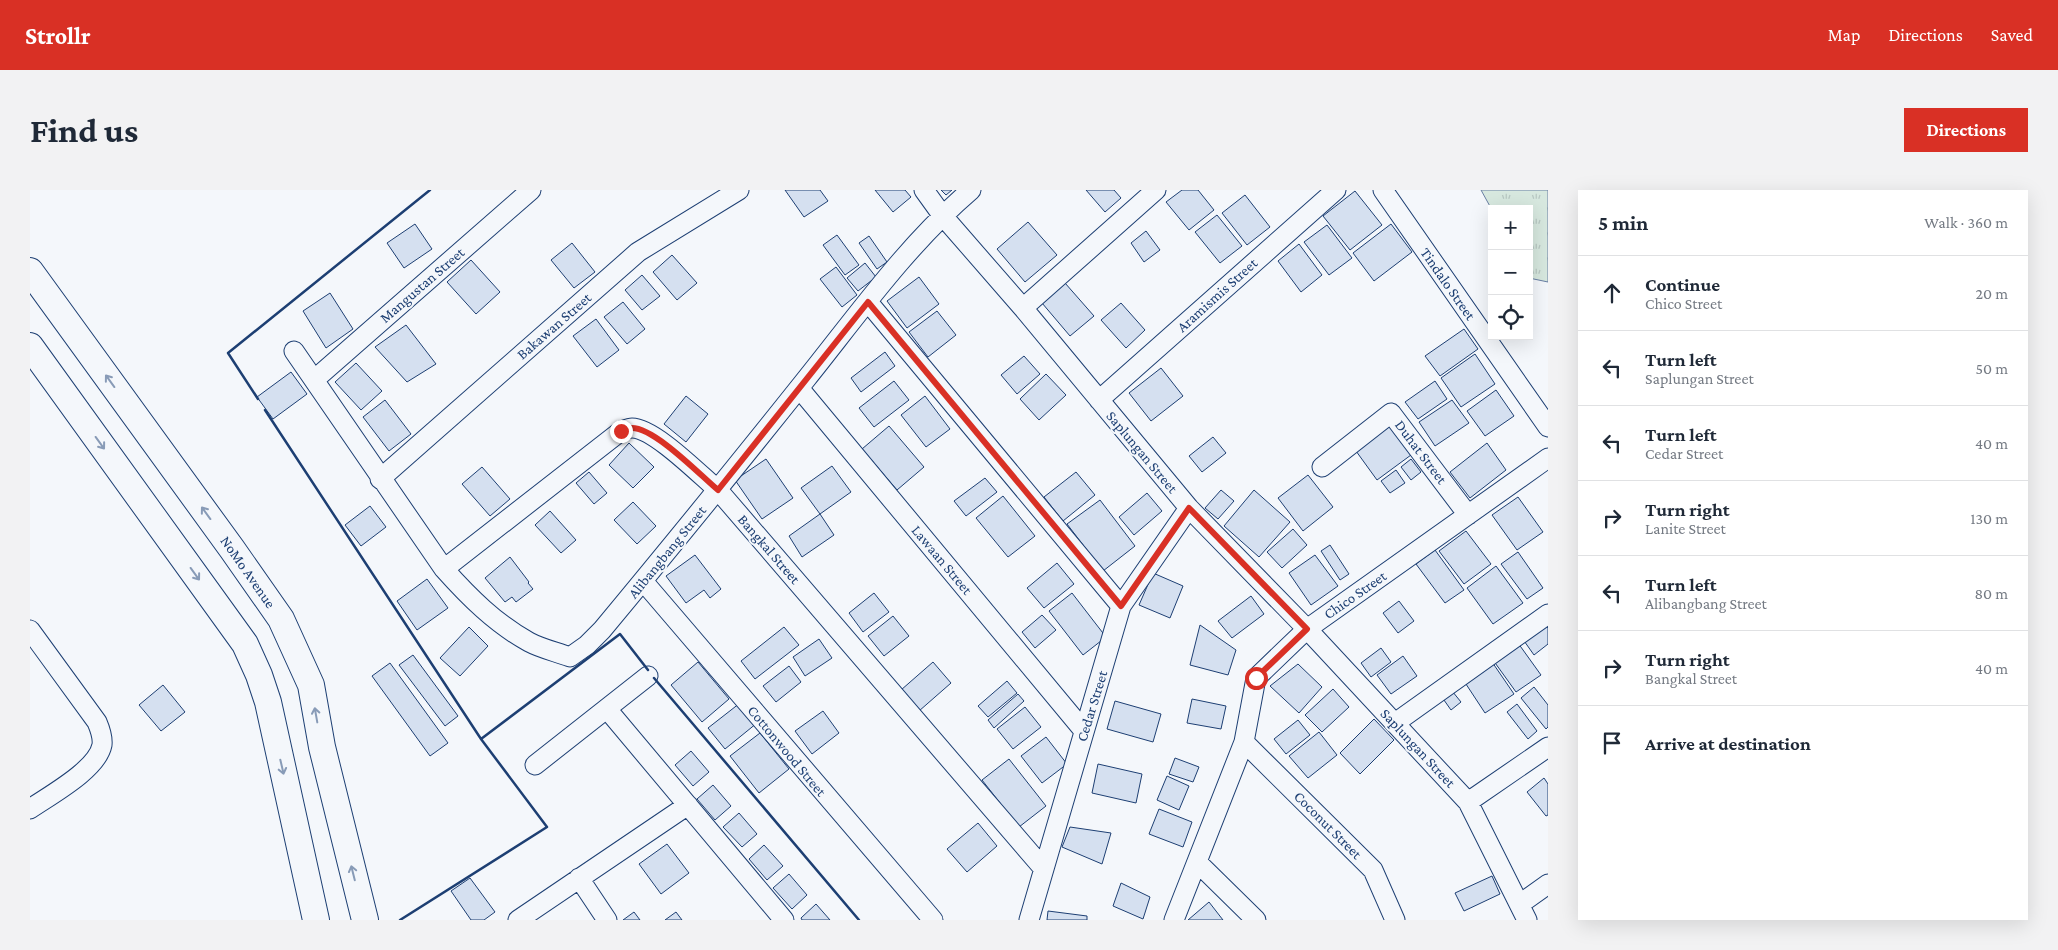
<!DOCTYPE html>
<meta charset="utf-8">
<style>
body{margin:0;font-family:"Crimson Pro",serif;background:#f2f2f3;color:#1f2937}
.controls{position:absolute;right:15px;top:15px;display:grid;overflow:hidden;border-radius:0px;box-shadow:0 5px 20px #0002}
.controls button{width:45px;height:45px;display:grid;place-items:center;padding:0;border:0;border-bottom:1px solid #e0e1e3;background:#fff;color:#1f2937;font:25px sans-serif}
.stop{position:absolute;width:15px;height:15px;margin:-11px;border:4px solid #d93025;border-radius:50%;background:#fff}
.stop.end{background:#d93025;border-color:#fff;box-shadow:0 1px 5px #0008}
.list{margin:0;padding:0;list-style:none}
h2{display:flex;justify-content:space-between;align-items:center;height:65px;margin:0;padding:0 20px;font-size:21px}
h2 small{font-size:16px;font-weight:400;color:#747a83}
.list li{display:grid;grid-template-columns:32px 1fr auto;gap:15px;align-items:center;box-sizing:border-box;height:75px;padding:0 20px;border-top:1px solid #e0e1e3}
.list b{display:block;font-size:19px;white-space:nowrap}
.list p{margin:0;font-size:16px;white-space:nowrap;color:#747a83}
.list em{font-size:16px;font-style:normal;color:#747a83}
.icon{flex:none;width:28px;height:28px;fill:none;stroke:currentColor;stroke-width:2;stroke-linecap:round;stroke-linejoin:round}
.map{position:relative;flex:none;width:1518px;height:730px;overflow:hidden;border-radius:0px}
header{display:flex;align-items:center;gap:30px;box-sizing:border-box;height:70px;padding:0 25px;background:#d93025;color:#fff}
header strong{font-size:24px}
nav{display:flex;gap:28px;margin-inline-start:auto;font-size:18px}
.intro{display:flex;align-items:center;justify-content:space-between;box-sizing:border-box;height:120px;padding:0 30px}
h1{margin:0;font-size:35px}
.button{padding:12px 22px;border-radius:0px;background:#d93025;color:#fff;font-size:18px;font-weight:700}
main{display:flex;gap:30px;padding:0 30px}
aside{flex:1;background:#fff;border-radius:0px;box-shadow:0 5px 20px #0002}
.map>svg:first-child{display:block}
.grass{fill:url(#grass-tufts);stroke:#687fa3}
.building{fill:#d5e0f0;stroke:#1d3f73}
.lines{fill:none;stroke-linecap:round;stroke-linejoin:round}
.street-casing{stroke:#1d3f73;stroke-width:21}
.secondary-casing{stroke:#1d3f73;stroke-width:28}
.street{stroke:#f4f7fb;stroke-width:19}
.secondary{stroke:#f4f7fb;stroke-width:26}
.wall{stroke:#1d3f73;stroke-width:2.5}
.oneway{stroke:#889bb7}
.route{stroke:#d93025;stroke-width:6}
.labels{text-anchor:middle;stroke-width:4;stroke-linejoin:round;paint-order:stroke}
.street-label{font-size:15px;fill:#1d3f73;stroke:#f4f7fb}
</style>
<header>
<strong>Strollr</strong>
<nav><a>Map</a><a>Directions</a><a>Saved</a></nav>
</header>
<div class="intro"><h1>Find us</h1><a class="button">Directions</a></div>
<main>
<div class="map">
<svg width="1518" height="730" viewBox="0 0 1518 730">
<defs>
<pattern id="grass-tufts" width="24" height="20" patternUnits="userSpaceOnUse" patternTransform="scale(1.25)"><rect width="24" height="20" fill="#d7e8df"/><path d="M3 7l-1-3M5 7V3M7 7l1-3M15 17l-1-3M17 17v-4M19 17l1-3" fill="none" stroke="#b8c8c3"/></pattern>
</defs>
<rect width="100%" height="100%" fill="#f4f7fb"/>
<path class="grass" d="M1451 0H1518V92L1499 88V19L1462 20Z"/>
<path class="building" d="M755 0H790L798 11 774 27Z
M845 0H875L881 7 863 22Z
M911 0H922L916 5Z
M1056 0H1084L1091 8 1075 22Z
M1152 0H1168L1184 20 1159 40 1136 12Z
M1325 1 1352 35 1320 60 1293 26Z
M1215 5 1240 37 1217 55 1192 23Z
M1187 25 1212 56 1190 73 1165 42Z
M998 32 1027 65 995 92 967 59Z
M385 34 402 59 374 78 357 53Z
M1361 34 1382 62 1344 91 1323 63Z
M1297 35 1322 68 1299 85 1274 52Z
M1116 41 1130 60 1114 72 1101 53Z
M807 45 829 75 815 85 793 55Z
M839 46 857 72 847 79 829 53Z
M542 53 565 82 544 98 521 70Z
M1269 54 1292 85 1271 102 1248 71Z
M642 65 667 93 647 110 623 82Z
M441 70 470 102 446 124 417 92Z
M835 73 846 87 828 101 817 88Z
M806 77 827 105 812 117 790 89Z
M612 85 630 106 612 120 595 100Z
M889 87 909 114 877 138 857 111Z
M1035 93 1064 126 1040 146 1012 113Z
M300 103 323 139 296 158 273 121Z
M593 112 615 139 597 154 574 127Z
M1091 113 1115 140 1096 158 1071 130Z
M907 121 926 145 898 167 879 142Z
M566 129 589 160 567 177 543 146Z
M376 135 406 174 377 192 345 157Z
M1434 139 1448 159 1410 186 1395 166Z
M855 162 865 176 831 202 821 188Z
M1445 164 1465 194 1431 217 1411 188Z
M994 166 1010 184 987 204 971 185Z
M326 173 352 201 331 220 305 192Z
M1131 178 1153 206 1121 231 1099 203Z
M261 182 277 204 243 229 227 207Z
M1016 184 1036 205 1009 230 990 209Z
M864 191 879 210 844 237 829 218Z
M1405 191 1417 209 1388 229 1375 212Z
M1466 200 1484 226 1455 246 1437 221Z
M656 206 678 224 656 252 634 234Z
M895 206 920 239 896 257 871 225Z
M355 210 381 244 359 261 333 227Z
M1422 210 1439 233 1405 256 1389 232Z
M859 236 894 277 867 300 832 259Z
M1360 236 1381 265 1347 290 1326 261Z
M1183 247 1196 263 1172 282 1159 266Z
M599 253 624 277 603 298 579 275Z
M1457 253 1476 280 1440 308 1420 282Z
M736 269 763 308 732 329 705 290Z
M1381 269 1391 282 1381 290 1371 277Z
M802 276 821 302 790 324 771 298Z
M452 277 480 309 460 326 432 294Z
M1366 280 1375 293 1360 303 1351 291Z
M559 282 577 303 564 314 546 293Z
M1046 282 1065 305 1033 331 1014 307Z
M1278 285 1303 317 1273 341 1248 308Z
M955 288 967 302 936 326 924 311Z
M1191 300 1204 311 1188 329 1175 318Z
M1224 300 1260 332 1229 367 1194 336Z
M1117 303 1132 321 1104 345 1089 327Z
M973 306 1005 346 978 367 946 328Z
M1488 307 1513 342 1487 360 1462 325Z
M1070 310 1105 356 1073 381 1037 334Z
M603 312 626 336 607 354 584 330Z
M340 316 356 337 331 356 315 335Z
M520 321 546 350 531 363 505 335Z
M790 324 804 345 772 367 759 346Z
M1263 339 1277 355 1252 378 1237 362Z
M1436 341 1461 374 1434 394 1409 361Z
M1300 355 1319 384 1310 390 1291 361Z
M1405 360 1434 400 1415 413 1386 374Z
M1488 362 1513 398 1497 409 1471 374Z
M665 365 691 399 680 408 674 400 656 413 636 386Z
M1285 365 1308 396 1281 415 1259 383Z
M480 367 499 392 498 393 503 399 486 412 482 407 475 412 455 388Z
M1027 373 1044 394 1014 418 997 398Z
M1466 376 1493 413 1463 434 1437 398Z
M1123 383 1153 396 1140 428 1109 415Z
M397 389 418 418 387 440 367 411Z
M844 403 859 422 833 442 819 423Z
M1042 403 1076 447 1053 465 1019 421Z
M1221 406 1234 424 1202 448 1188 431Z
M1369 411 1384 431 1368 443 1353 423Z
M1012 425 1026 440 1005 458 992 442Z
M863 426 879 446 854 466 838 446Z
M1513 432 1518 438V454L1504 465 1492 448Z
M1170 435 1206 460 1198 485 1160 475Z
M439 437 458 456 430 486 410 468Z
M754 437 769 455 725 489 711 471Z
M789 449 802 468 775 486 763 467Z
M1488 453 1511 485 1486 502 1463 470Z
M1351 458 1361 472 1341 487 1331 473Z
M383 465 428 526 415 536 369 475Z
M1373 466 1387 486 1361 504 1347 485Z
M1460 469 1484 504 1455 523 1432 488Z
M668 472 699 509 672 532 641 495Z
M903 472 921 493 889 521 871 500Z
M360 473 418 553 400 566 342 486Z
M1268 474 1292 497 1269 523 1240 496Z
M759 476 771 492 746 512 733 496Z
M977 491 987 503 958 527 948 516Z
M133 495 155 522 131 541 109 515Z
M1418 496 1431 512 1421 520 1409 503Z
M1504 497 1518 515V537L1516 539 1491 508Z
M1303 499 1319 517 1292 542 1275 525Z
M988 504 994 511 964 538 958 530Z
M1162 509 1196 516 1191 539 1157 533Z
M1085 511 1131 524 1123 552 1077 539Z
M710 513 727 533 695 559 678 538Z
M1487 514 1507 541 1498 549 1477 522Z
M995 517 1011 537 983 559 967 539Z
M793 521 809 543 782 564 765 541Z
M1344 529 1364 550 1330 584 1310 563Z
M1268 530 1280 545 1256 564 1244 549Z
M1289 542 1307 565 1278 588 1259 566Z
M730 543 759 579 729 603 700 566Z
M1016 547 1037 574 1012 593 991 566Z
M661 561 679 582 663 596 645 575Z
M1145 568 1169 577 1163 592 1139 584Z
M979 569 1016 616 989 637 952 590Z
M1068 574 1112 584 1106 613 1062 603Z
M1137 586 1159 596 1149 620 1127 610Z
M1514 588 1518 594V625L1516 626 1497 602Z
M683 595 701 616 685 630 667 609Z
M1129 619 1162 632 1153 657 1119 644Z
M709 623 727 644 712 657 693 637Z
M948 633 967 656 937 682 917 659Z
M1040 637 1081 643 1072 674 1032 657Z
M637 654 659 683 631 704 609 674Z
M734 655 753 676 737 690 719 669Z
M759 684 777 705 762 719 743 698Z
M1462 686 1470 704 1434 721 1425 703Z
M440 688 465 722 454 730H441L421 701Z
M1091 693 1120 707 1113 729 1083 716Z
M1179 712 1193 730H1158Z
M786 714 800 730H772L771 728Z
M1018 721 1057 726V730H1017Z
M604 722 610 730H593Z
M646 722 652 730H635Z"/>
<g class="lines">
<g class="street-casing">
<path id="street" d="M894 0 912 25 993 118 1159 318 1277 439 1438 612 1497 730
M1353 0 1518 237
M838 112 1091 416
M993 118 1126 0
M264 161 414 379C439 407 466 434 499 452 512 459 527 462 540 467L557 455 572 440C641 357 710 272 777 188 829 123 878 54 941 0
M284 190 501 0
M769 198 1054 541
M1069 210 1306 0
M1292 277 1361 223 1438 325
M350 289 608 62 709 0
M414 379 591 241C594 240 599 238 602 238 624 238 670 285 688 300L1013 678
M613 391 903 730
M0 440 67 532C70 539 73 547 72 555 67 580 20 605 0 619
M577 519 754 730
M1365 533 1518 424
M1214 552 1343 680 1365 730
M505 575 618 486
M1438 612 1518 557
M1167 672 1226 730
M549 688 577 730
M1490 714 1518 694
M488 730 658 615
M999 730 1091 416 1159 318
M1144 730 1214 552 1226 488 1277 439 1518 268"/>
</g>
<g class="secondary-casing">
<path id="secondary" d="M0 81 202 359 251 429 281 495 292 557 335 730
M0 156 215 454 229 485 238 512 286 730"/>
</g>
<use href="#street" class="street"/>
<use href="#secondary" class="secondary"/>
<path class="wall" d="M228 209 198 163 400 0
M235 220 451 549 517 637 370 730
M624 488 829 730
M451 549 590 444 618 480"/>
</g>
<defs><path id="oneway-shaft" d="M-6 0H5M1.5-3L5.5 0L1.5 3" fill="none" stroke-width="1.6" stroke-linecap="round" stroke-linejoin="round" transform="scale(1.25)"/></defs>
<g class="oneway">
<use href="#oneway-shaft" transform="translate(80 191) rotate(-126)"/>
<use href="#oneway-shaft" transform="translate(70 253) rotate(54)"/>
<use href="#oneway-shaft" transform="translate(176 323) rotate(-126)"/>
<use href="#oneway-shaft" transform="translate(165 384) rotate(54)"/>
<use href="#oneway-shaft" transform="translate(286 525) rotate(-100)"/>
<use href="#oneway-shaft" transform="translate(252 577) rotate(77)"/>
<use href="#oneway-shaft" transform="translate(323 683) rotate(-104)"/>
</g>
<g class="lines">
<path class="route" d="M591 241C594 240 599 238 602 238 625 238 670 285 688 300L838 112 1091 416 1159 318 1277 439 1226 488"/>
</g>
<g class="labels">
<g class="street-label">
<text transform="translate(1418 94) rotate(55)" y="5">Tindalo Street</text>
<text transform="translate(392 95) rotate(-41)" y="5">Mangustan Street</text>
<text transform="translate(1187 105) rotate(-42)" y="5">Aramismis Street</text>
<text transform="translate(524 136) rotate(-41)" y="5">Bakawan Street</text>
<text transform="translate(1112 262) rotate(50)" y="5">Saplungan Street</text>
<text transform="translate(1391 262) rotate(53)" y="5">Duhat Street</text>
<text transform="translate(739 359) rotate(49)" y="5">Bangkal Street</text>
<text transform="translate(637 362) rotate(-51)" y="5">Alibangbang Street</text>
<text transform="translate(912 370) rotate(50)" y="5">Lawaan Street</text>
<text transform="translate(218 382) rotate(55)" y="5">NoMo Avenue</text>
<text transform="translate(1325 405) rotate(-35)" y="5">Chico Street</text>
<text transform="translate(1062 516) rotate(-73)" y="5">Cedar Street</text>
<text transform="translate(1388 558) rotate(47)" y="5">Saplungan Street</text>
<text transform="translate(757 561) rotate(50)" y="5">Cottonwood Street</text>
<text transform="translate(1298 635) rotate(45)" y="5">Coconut Street</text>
</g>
</g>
</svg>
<div class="controls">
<button>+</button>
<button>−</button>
<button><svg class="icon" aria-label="locate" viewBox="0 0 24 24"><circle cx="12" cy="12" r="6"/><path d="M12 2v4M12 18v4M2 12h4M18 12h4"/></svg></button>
</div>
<div class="stop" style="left:1226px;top:488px"></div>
<div class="stop end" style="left:591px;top:241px"></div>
</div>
<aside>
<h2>5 min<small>Walk · 360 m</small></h2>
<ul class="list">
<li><svg class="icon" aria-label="ahead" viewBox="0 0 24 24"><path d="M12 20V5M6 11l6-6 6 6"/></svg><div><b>Continue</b><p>Chico Street</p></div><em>20 m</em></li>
<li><svg class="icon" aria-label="left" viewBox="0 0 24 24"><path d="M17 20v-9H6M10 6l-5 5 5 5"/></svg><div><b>Turn left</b><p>Saplungan Street</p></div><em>50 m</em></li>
<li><svg class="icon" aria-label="left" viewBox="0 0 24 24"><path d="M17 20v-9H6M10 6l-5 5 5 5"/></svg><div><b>Turn left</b><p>Cedar Street</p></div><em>40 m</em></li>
<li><svg class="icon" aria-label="right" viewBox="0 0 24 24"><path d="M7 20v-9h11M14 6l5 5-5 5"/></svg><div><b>Turn right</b><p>Lanite Street</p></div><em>130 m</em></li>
<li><svg class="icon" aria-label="left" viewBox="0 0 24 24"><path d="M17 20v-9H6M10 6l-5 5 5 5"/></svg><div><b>Turn left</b><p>Alibangbang Street</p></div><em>80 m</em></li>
<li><svg class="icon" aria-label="right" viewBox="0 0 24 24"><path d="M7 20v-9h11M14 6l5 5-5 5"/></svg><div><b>Turn right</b><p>Bangkal Street</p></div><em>40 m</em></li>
<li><svg class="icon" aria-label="arrive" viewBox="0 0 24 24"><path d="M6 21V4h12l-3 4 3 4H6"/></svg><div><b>Arrive at destination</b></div></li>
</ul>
</aside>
</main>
